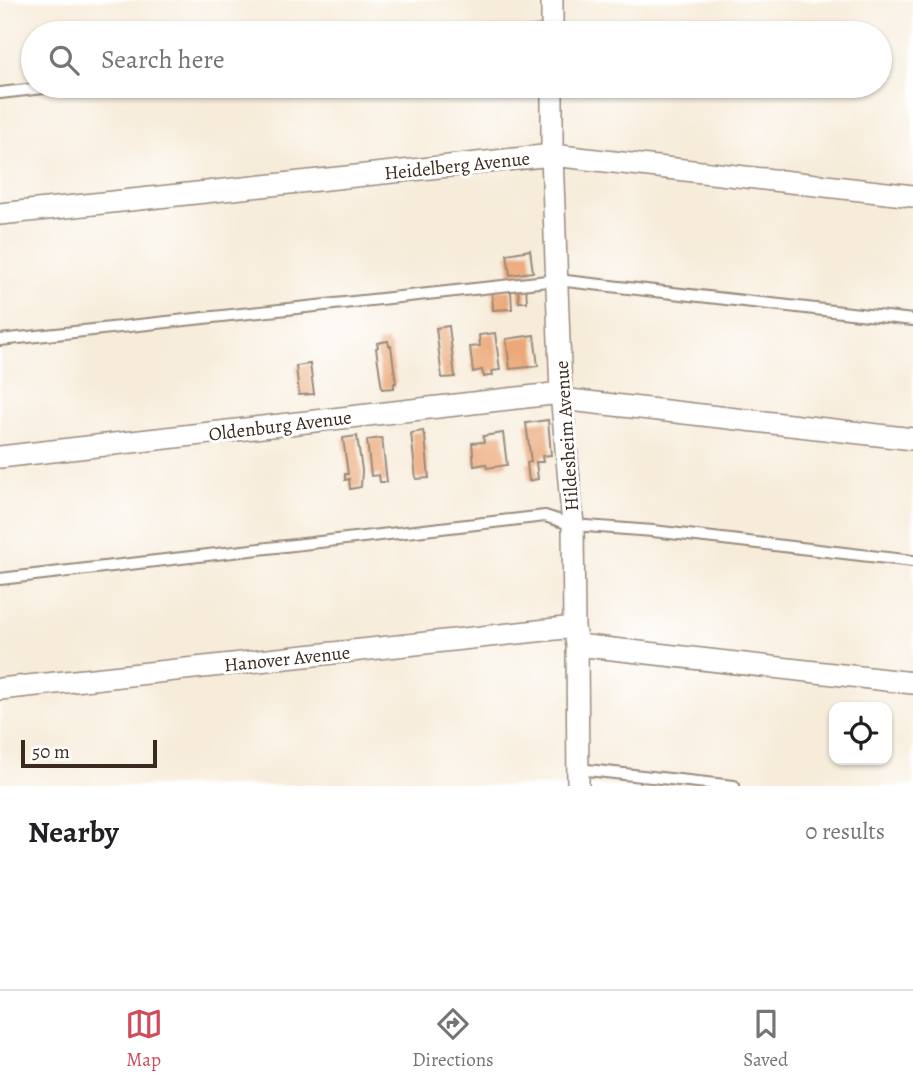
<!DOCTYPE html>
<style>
body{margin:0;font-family:Alegreya,serif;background:#f6f6f6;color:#202124}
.controls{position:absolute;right:21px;bottom:21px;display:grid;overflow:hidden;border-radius:14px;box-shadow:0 2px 5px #0004}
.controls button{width:63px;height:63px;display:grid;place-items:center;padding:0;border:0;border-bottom:2px solid #e0e0e0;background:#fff;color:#202124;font:35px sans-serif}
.scale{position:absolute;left:21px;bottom:18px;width:136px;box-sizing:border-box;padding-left:7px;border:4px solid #3b2a1e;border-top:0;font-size:19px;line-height:24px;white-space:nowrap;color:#3b2a1e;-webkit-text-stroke:5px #fff;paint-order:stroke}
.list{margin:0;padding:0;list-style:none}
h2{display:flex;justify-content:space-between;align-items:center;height:91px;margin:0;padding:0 28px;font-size:30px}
h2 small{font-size:23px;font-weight:400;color:#757577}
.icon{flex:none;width:38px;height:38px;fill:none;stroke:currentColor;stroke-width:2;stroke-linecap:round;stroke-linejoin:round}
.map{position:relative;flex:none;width:913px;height:786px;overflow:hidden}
.search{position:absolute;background:#fff;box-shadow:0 2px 5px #0004;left:21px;right:21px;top:21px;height:77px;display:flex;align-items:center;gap:18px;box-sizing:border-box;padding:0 24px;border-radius:38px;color:#757577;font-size:26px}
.sheet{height:203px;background:#fff}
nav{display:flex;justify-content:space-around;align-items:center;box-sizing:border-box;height:98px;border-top:2px solid #e0e0e0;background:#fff;font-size:19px;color:#757577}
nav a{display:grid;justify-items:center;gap:4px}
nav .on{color:#d1495b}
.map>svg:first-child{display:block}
.building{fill:#eba878}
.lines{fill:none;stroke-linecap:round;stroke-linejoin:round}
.service-casing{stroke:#998b7c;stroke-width:14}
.minor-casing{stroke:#998b7c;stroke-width:24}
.service{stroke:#fff;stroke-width:10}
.minor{stroke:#fff;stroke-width:21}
.labels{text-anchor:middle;stroke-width:6;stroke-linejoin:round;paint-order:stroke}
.street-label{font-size:19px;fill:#3b2a1e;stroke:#fff}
</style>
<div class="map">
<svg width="913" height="786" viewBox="0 0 913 786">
<rect width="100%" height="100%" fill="#fff"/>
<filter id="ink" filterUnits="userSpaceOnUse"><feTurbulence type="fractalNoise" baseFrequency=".0143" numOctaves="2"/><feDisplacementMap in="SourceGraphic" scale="14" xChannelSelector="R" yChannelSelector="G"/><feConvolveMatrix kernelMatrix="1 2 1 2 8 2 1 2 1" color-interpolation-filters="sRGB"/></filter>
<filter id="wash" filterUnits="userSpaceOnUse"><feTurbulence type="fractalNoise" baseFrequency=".00686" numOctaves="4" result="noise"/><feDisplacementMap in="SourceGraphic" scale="28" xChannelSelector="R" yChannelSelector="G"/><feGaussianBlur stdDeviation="1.57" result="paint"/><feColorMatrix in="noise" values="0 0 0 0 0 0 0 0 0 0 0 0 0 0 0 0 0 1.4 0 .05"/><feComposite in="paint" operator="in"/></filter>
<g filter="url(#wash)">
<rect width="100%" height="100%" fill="#f7ecda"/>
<g id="blocks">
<path class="building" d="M530 250 533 272 510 275 507 254Z
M518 287H526L527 302H519Z
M492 290H511L512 309 493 310Z
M449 326 455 377 442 378 436 328Z
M495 333 500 370 492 371 493 375 484 377 482 370 473 372 470 347 480 346 479 335Z
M534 335 538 366 510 369 506 339Z
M388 341 389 346H391L396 383H394V388L382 389 376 348 378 347 377 343Z
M310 364 314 394 299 395 296 366Z
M548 420 551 455 542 456 543 462H536L538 479 529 481 527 463 531 462 526 423Z
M423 431 424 436H425L429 478 416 479 411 433Z
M503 433 507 465 487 468 486 464 474 466 472 443 484 442 483 436Z
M357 436 362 470 361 487 350 489 349 479 345 480V474H348L343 438Z
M382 438 387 482H380L379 475 371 476 367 440Z"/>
</g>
</g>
<g filter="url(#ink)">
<use href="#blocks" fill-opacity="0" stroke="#998b7c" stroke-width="2"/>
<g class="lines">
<g class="service-casing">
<path id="service" d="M527 33 552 30
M0 93 61 86
M0 340 557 280 913 320
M0 579 545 516 573 525 653 531 913 561
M578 769 734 786"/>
</g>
<g class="minor-casing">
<path id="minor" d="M552 0V33
M552 86V155L561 393 573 525 574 627 577 645 578 786
M0 214 552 155 913 196
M561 399 913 439
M0 457 561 393
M577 645 913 683
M0 689 574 627"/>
</g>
<use href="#service" class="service"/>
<use href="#minor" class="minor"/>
</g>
</g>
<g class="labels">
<g class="street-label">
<text transform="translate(457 165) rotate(-6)" y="7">Heidelberg Avenue</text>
<text transform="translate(280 425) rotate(-7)" y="7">Oldenburg Avenue</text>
<text transform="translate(566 436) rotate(-94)" y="7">Hildesheim Avenue</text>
<text transform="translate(287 658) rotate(-6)" y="7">Hanover Avenue</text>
</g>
</g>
</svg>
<div class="controls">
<button><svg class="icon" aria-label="locate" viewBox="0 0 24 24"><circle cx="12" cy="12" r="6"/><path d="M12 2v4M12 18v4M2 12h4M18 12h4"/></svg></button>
</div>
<div class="scale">50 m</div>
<div class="search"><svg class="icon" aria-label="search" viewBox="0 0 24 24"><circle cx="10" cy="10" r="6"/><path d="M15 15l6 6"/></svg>Search here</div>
</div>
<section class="sheet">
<h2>Nearby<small>0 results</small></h2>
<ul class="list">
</ul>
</section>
<nav>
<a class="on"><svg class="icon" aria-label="map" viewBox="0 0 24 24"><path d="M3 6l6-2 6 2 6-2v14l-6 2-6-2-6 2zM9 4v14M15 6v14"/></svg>Map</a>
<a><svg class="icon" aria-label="directions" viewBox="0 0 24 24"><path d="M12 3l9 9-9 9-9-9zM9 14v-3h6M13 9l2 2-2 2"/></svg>Directions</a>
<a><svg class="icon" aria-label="saved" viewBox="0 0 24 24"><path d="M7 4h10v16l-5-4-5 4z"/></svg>Saved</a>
</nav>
